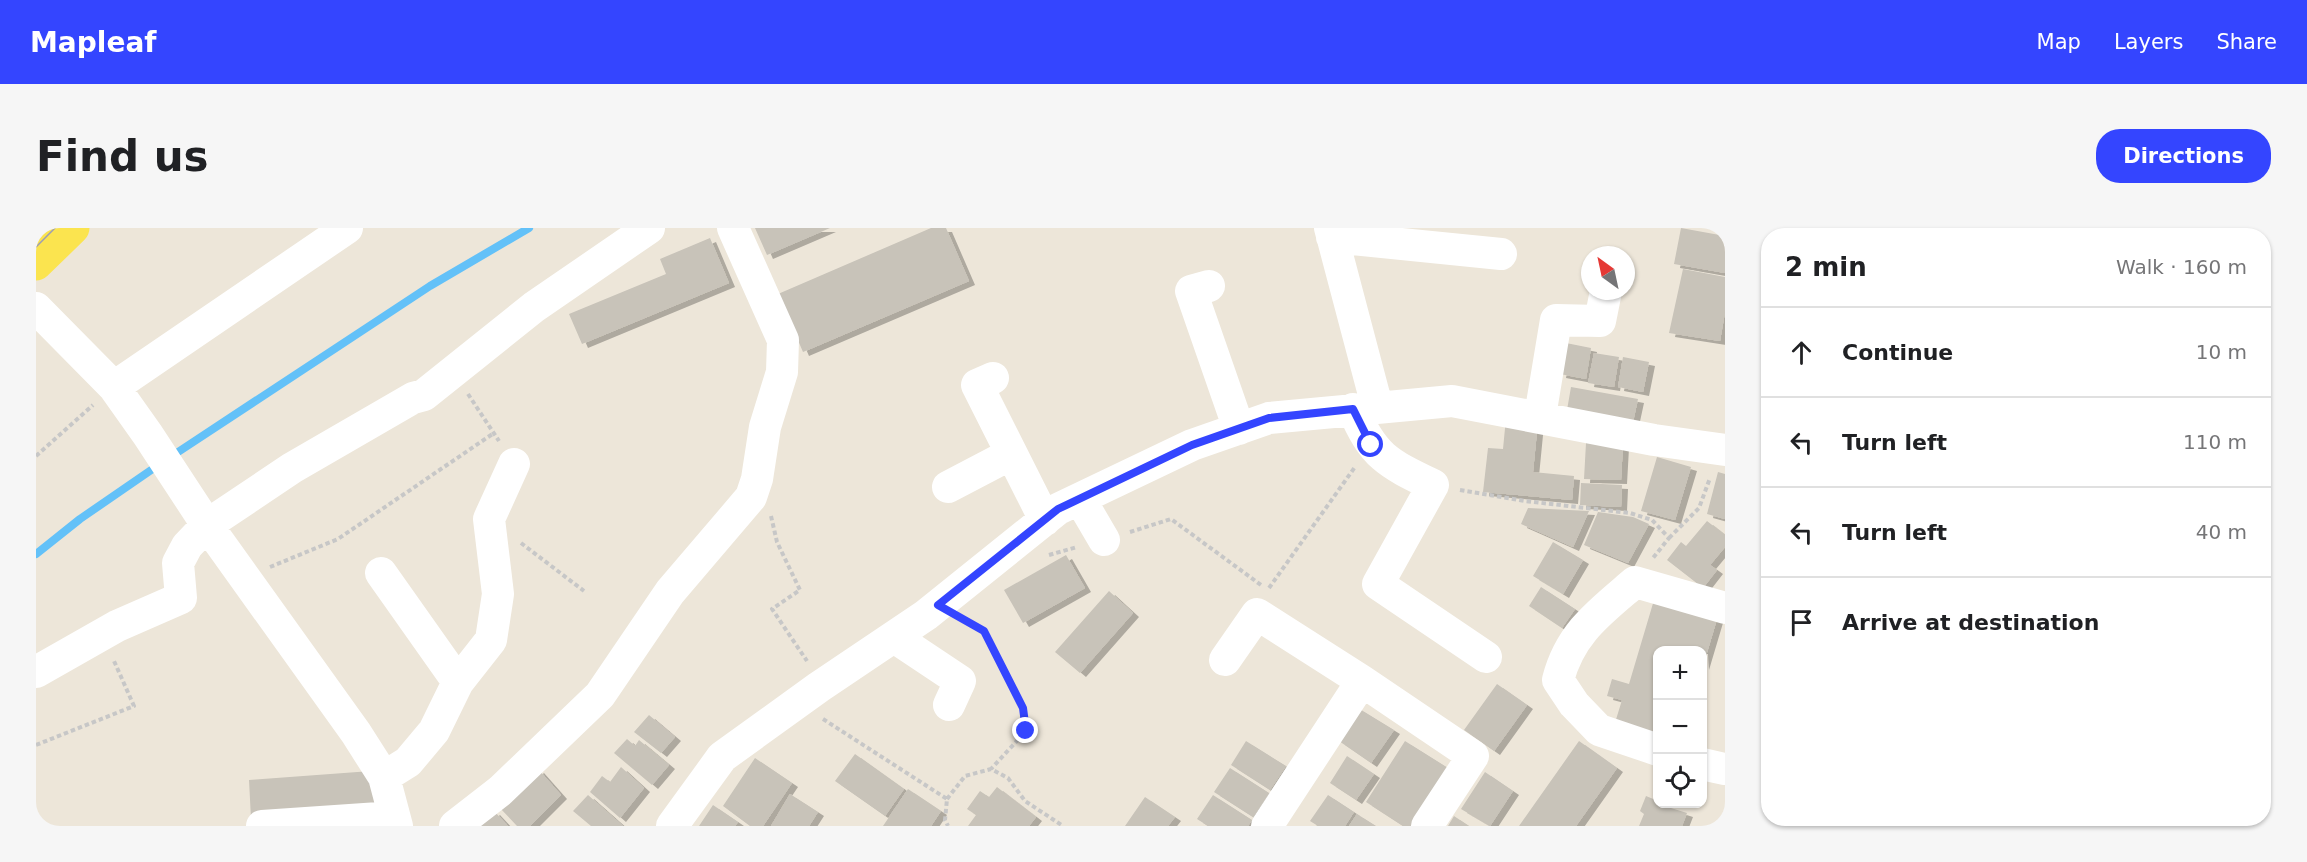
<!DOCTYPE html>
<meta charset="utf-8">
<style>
body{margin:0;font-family:"DejaVu Sans",sans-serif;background:#f6f6f6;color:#202124}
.controls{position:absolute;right:18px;bottom:18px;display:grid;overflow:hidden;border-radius:12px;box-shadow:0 2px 4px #0004}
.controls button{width:54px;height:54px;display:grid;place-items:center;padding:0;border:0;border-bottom:2px solid #e0e0e0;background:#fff;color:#202124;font:30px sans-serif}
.compass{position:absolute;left:1545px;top:18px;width:54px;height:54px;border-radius:50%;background:#fff;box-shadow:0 2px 4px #0004;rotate:327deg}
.stop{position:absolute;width:18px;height:18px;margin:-14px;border:4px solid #3445ff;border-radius:50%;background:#fff}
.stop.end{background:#3445ff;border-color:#fff;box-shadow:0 2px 6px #0008}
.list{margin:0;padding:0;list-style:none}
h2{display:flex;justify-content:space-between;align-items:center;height:78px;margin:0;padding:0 24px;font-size:26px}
h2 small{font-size:20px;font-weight:400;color:#757577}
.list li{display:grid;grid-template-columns:39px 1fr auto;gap:18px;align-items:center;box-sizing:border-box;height:90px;padding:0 24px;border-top:2px solid #e0e0e0}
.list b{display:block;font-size:22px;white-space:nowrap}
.list em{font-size:20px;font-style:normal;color:#757577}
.icon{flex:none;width:33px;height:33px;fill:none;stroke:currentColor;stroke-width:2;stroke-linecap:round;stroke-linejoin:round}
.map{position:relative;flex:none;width:1689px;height:598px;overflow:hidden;border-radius:24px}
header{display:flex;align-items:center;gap:36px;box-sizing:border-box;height:84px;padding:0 30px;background:#3445ff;color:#fff}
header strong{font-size:28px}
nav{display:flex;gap:33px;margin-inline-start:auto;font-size:21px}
.intro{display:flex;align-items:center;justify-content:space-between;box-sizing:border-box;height:144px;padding:0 36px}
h1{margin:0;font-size:42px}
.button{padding:15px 27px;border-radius:24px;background:#3445ff;color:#fff;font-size:21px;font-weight:700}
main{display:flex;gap:36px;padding:0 36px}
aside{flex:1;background:#fff;border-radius:24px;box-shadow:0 2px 4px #0004}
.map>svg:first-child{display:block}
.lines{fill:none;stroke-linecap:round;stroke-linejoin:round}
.stream{stroke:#63c1f8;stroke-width:8}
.building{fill:#c8c3b9;filter:url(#shadow)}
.path{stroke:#c7c7c7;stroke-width:4;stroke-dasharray:4.5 3;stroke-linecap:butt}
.minor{stroke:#fff;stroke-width:32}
.major{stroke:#fbe44f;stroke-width:33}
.tram{stroke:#9c9db5;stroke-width:1.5}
.route{stroke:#3445ff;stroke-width:8}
</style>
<header>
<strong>Mapleaf</strong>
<nav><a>Map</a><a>Layers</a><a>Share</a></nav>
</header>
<div class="intro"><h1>Find us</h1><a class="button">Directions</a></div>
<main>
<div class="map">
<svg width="1689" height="598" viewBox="0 0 1689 598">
<defs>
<filter id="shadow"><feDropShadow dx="6" dy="4" stdDeviation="0" flood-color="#0004"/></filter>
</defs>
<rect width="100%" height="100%" fill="#ede6d9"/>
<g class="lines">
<path class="stream" d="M136 228 394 58 493 0
M0 326 44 291 121 238"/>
</g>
<path class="building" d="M719 0H794L731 27Z
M895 0H910L933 53 767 124 742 66Z
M1645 0 1689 8V45L1638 36Z
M674 10 693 55 546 116 533 86 630 46 624 31Z
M1647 41 1689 49V84L1684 113 1633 105Z
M1530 115 1555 120 1550 151 1524 146Z
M1558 125 1583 129 1578 159 1552 155Z
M1587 129 1613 134 1607 164 1582 159Z
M1535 159 1602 171 1597 194 1531 182Z
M1470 190 1502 193 1497 244 1538 248 1536 272 1447 264 1452 220 1467 221Z
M1550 215 1587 216 1585 252 1548 251Z
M1621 229 1655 239 1639 292 1605 283Z
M1682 244 1689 246V291L1671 286Z
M1545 255 1586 257 1585 279 1544 277Z
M1492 280 1553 283 1537 319 1485 296Z
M1562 284 1597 289 1613 296 1592 335 1548 317Z
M1671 293 1689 307V319L1674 337 1681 342 1667 360 1631 332 1645 314 1650 318Z
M1517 314 1547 332 1527 366 1497 348Z
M1030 327 1049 360 987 395 968 362Z
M1505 359 1539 381 1526 400 1493 378Z
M1073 363 1097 385 1044 445 1019 424Z
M1618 372 1681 391 1667 438 1666 422H1622V510L1578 498 1586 472 1571 468 1576 451 1593 456Z
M1461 456 1491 477 1458 523 1428 502Z
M1322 480 1358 502 1335 535 1303 513Z
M613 487 639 509 625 525 598 504Z
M591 511 599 518 603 512 633 537 616 557 578 525Z
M1210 513 1250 538 1234 562 1195 537Z
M1369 513 1412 540 1375 598H1367L1330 574Z
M1543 513 1581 540 1540 598H1483Z
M819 526 868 561 849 588 799 553Z
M1311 528 1338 546 1320 572 1294 555Z
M719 530 756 555 727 598H714L687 578Z
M585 539 608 560 584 590 554 564 566 548 574 554Z
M1194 540 1233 565 1217 589 1178 564Z
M502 541 525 567 494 598H481L463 579Z
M335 543 349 582 215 591 213 552Z
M1449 544 1477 563 1454 598 1425 581Z
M961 559 1000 589 993 598H932L940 587 931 581 944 563 953 569Z
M872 561 905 583 895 598H847Z
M754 566 782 584 773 598H735Z
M552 567 587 598H555L537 583Z
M1177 567 1216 592 1212 598H1172L1161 591Z
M1292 567 1318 584 1309 598H1282L1274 593Z
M1610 568 1622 573V576L1651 585 1646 598H1603L1608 586 1604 583Z
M1109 569 1139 589 1132 598H1089Z
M677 577 702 594 699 598H663Z
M458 583 472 598H442Z
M1321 586 1340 598H1313Z
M1418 588 1433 598H1412Z"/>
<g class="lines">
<path class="path" d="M432 166 463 213
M0 228 57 177
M1424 262 1489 273 1594 285 1616 292 1633 310 1617 330
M735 288 741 314 764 362 736 381 771 433
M1094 304 1135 291 1225 357
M1633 310 1663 280 1674 250
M485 315 548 363
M1013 327 1041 319
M234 339 302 311 458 205
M1233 360 1319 239
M930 391 948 403 969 441 987 480 990 503 955 541
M787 491 911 571 909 592 912 598
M0 517 98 478 78 433
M911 571 929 548 955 541 972 550 989 573 1027 598"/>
<path class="minor" d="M1294 0 1341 178
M1296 9 1465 26
M1173 58 1155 63 1203 201
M0 80 78 159 112 207 171 297 320 505 348 549 361 598
M957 150 941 157 1009 292
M78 159 311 0
M1317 181C1337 228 1351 235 1397 257L1342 356 1450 429
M1504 188 1520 92 1564 93 1570 63
M912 259 975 226
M1044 271 1068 312
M345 345 422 454
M858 409 924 453 913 477
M1189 432 1221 386 1326 453 1231 598
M0 444 81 398 145 370 142 335 151 318 171 297 256 240 377 170 388 167 498 79 613 0
M1326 453 1437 528 1391 598
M1622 522 1563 502 1538 476 1522 452C1534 405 1564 384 1599 354L1689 380
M1666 536 1689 541
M348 549 372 534 398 503 422 454 455 412 462 366 453 291 478 236
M226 598 358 589
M419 598 464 563 564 467 634 364 715 269 721 251 729 199 746 144 747 112 697 0
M636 598 686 529 783 459 890 387 1022 281 1156 217 1233 190 1416 173 1618 212 1689 222"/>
<path class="major" d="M0 36 37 0"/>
<path class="tram" d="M0 19 19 0"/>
</g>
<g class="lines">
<path class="route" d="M990 503 987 480 948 403 902 377 1022 281 1156 217 1233 190 1317 181 1335 217"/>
</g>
</svg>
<div class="controls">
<button>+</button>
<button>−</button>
<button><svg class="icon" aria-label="locate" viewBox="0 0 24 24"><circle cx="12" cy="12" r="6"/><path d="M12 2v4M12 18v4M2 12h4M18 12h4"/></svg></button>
</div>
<svg class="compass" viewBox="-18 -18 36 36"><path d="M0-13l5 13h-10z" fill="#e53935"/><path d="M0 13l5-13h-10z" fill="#757577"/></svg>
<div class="stop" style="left:1335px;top:217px"></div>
<div class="stop end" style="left:990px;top:503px"></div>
</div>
<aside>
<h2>2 min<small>Walk · 160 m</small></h2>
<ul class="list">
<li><svg class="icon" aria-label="ahead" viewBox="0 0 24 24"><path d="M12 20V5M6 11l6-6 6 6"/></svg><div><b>Continue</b></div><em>10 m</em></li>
<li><svg class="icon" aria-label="left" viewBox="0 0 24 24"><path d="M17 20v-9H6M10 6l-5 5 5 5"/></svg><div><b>Turn left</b></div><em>110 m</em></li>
<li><svg class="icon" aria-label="left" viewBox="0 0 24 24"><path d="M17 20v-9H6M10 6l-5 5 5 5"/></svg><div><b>Turn left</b></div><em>40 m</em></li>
<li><svg class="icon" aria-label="arrive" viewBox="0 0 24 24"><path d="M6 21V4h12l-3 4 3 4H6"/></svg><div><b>Arrive at destination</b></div></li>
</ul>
</aside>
</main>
